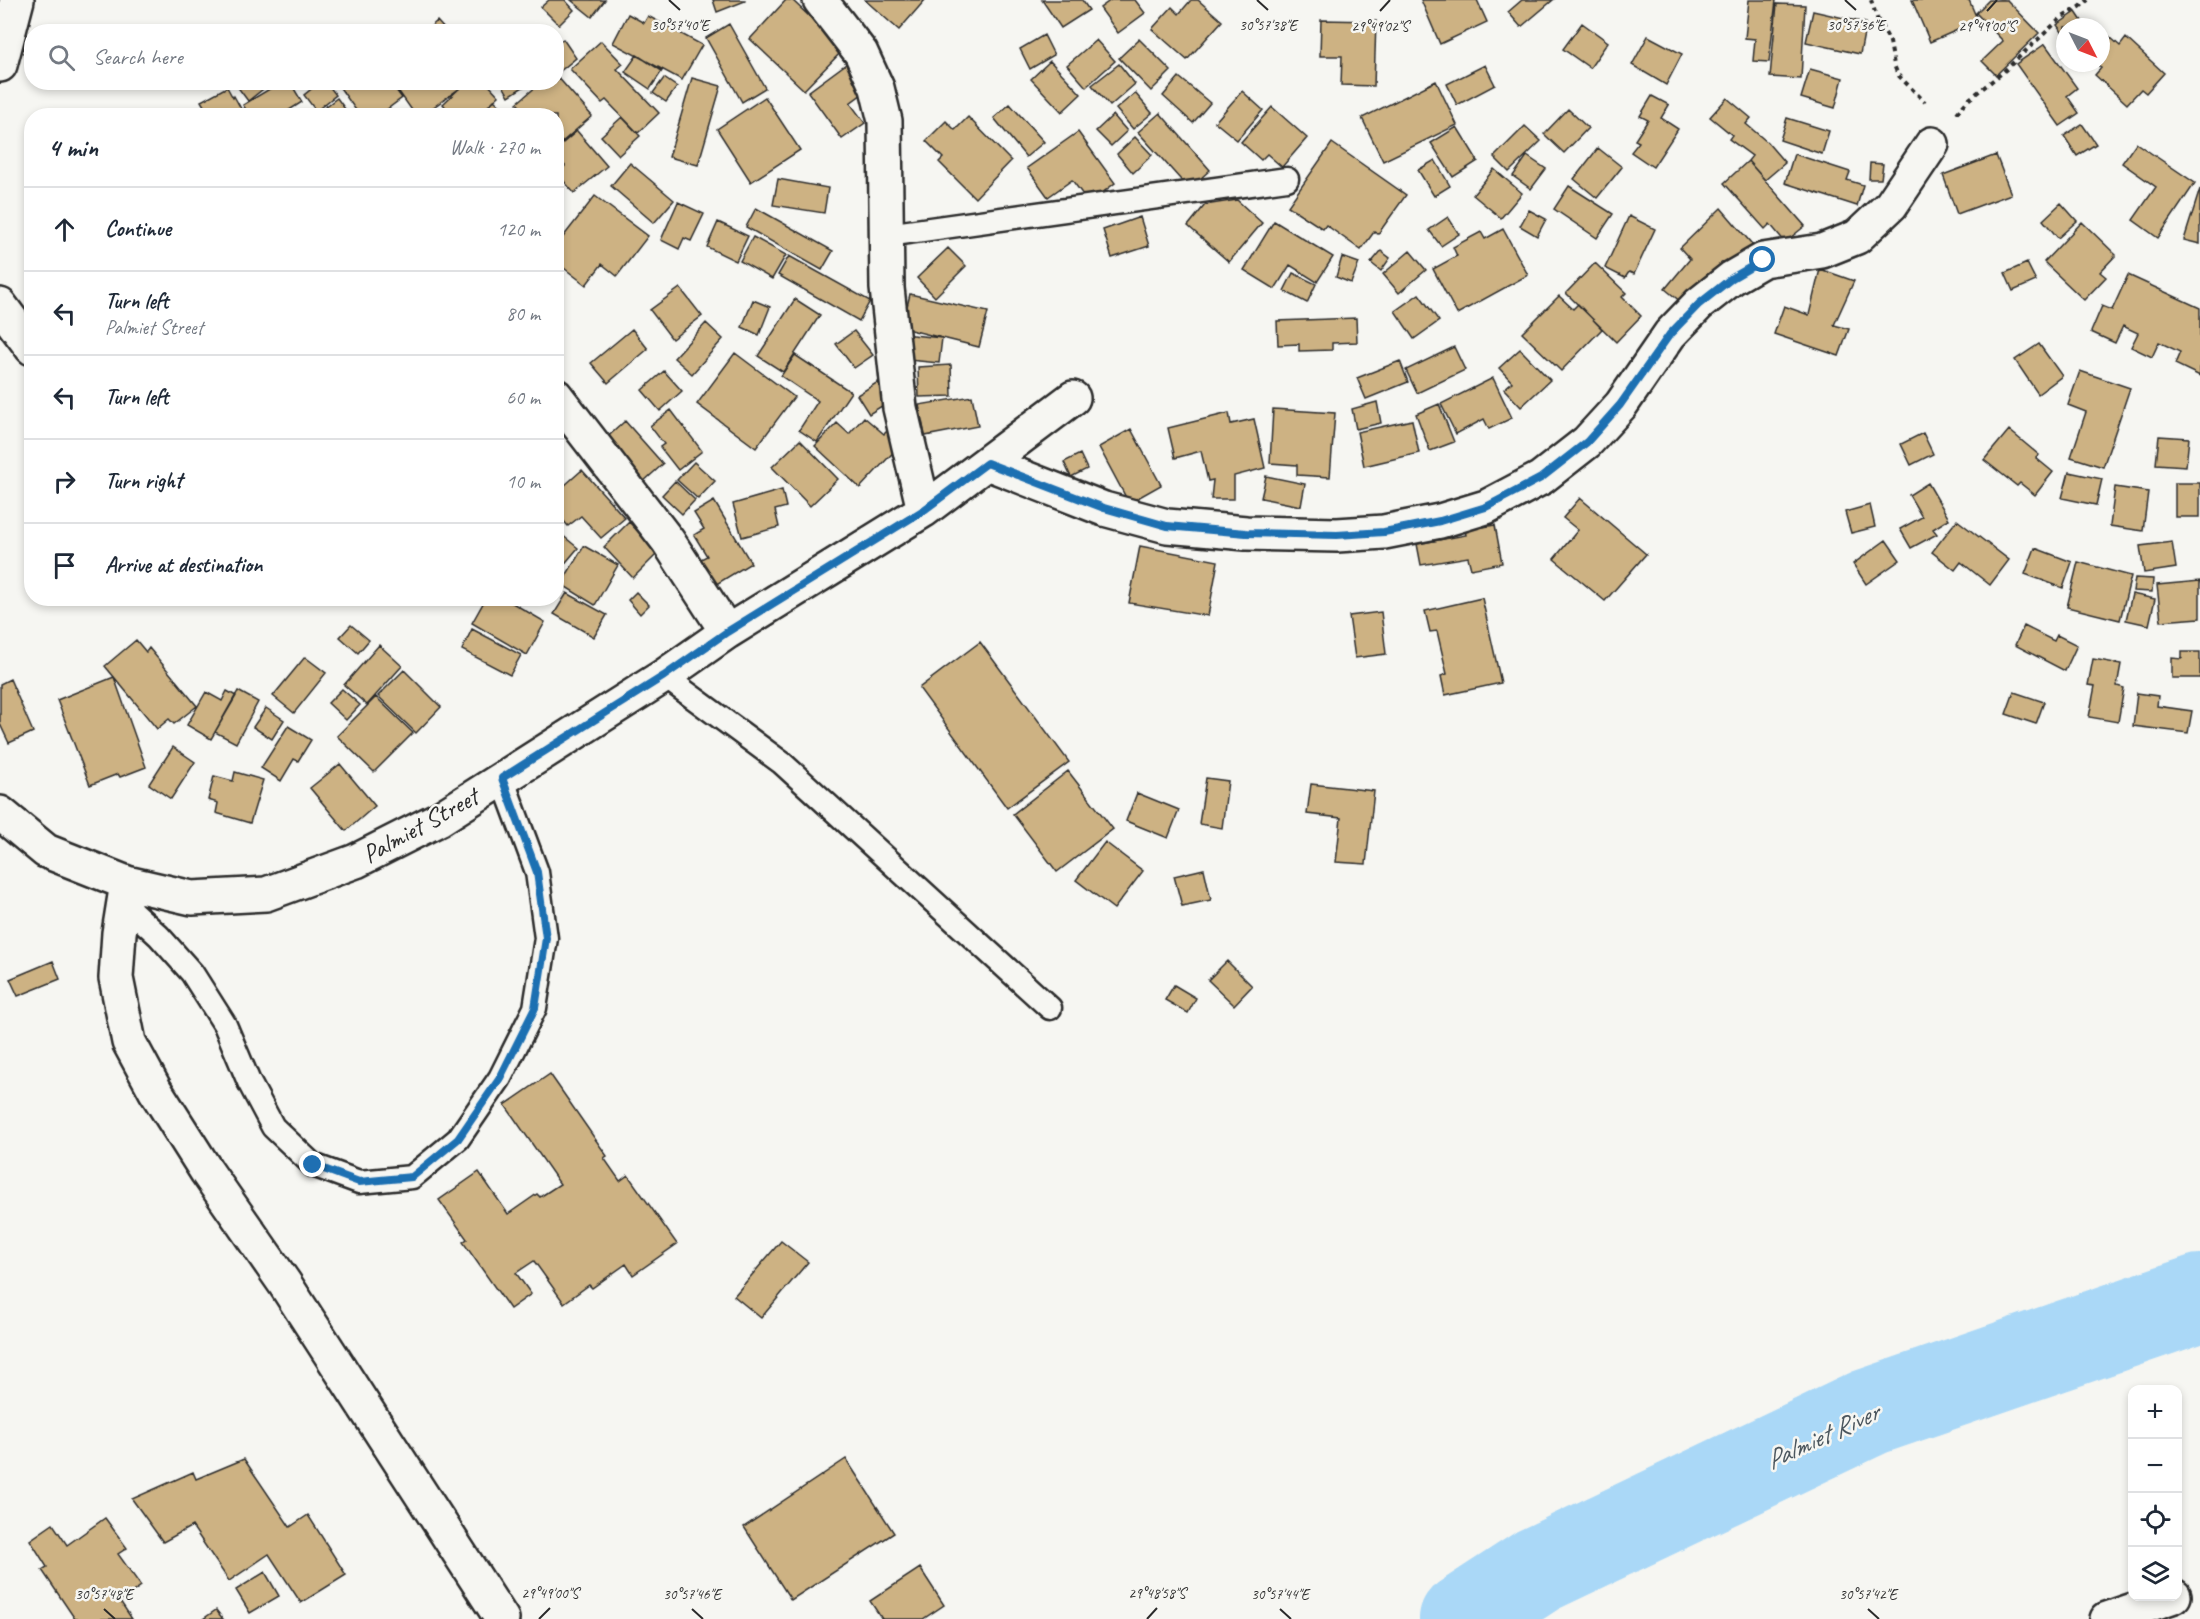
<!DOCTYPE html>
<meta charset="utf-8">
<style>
body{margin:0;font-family:Caveat,sans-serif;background:#f2f2f3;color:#1f2937}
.controls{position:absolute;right:18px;bottom:18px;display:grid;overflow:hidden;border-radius:12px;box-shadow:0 3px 9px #0003}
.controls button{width:54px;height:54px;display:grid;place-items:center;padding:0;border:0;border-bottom:2px solid #e0e1e3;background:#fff;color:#1f2937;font:30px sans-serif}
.compass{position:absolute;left:2056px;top:18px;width:54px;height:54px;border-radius:50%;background:#fff;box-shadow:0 3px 9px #0003;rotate:132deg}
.stop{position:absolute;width:18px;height:18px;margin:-14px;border:4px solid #1f6fb2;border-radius:50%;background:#fff}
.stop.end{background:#1f6fb2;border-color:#fff;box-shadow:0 2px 6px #0008}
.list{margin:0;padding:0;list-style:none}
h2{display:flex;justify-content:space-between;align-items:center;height:78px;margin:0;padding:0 24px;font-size:26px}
h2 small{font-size:20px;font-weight:400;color:#747a83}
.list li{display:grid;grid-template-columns:39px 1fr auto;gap:18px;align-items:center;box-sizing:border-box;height:84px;padding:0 24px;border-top:2px solid #e0e1e3}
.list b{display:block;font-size:22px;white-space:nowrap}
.list p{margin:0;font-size:20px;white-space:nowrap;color:#747a83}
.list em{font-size:20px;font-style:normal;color:#747a83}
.icon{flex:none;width:33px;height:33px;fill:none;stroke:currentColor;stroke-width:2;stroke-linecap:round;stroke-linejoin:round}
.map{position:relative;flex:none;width:2200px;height:1619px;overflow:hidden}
.search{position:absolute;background:#fff;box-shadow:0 3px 9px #0003;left:24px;top:24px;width:540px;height:66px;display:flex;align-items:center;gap:15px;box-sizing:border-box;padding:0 21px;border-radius:24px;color:#747a83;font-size:22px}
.panel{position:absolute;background:#fff;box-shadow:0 3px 9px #0003;left:24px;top:108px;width:540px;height:498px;border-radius:24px}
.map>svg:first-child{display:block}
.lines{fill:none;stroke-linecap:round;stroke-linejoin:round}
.river{stroke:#aad8f7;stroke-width:88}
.building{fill:#cdb283;stroke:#2b2b2b;stroke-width:1.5}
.lane-casing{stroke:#2b2b2b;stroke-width:27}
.street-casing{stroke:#2b2b2b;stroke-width:38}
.path{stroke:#2b2b2b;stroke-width:4;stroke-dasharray:4.5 4.5;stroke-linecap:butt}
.lane{stroke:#f6f6f2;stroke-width:22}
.street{stroke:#f6f6f2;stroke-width:33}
.route{stroke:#1f6fb2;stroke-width:8}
.ticks{fill:none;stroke:#2b2b2b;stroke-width:2}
.labels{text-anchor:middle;stroke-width:5;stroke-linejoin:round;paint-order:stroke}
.street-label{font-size:26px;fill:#2b2b2b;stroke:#f6f6f2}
.water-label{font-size:27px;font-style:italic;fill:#4b565e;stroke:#f6f6f2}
.ticks-label{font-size:15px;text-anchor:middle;fill:#2b2b2b;stroke:#f6f6f2;stroke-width:5;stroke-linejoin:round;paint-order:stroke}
</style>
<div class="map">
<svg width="2200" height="1619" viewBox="0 0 2200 1619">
<rect width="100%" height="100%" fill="#f6f6f2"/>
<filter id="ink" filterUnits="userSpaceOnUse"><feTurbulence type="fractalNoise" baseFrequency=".0167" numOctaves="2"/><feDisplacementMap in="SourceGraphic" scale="12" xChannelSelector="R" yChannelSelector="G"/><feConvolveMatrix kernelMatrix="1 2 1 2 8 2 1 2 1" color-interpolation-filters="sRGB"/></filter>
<g filter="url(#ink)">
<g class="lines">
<path class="river" d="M1463 1619 1538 1570 1870 1412 2200 1298"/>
</g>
<path class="building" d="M549 0H565L574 10 559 25 541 7Z
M571 0H605L592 17Z
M713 0H745V1L717 12Z
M786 0H792L844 49 804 90 750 39Z
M865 0H925L899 30Z
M1042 0H1082L1089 10 1061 28Z
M1111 0H1135L1145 13 1118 33 1100 8Z
M1191 0H1198L1222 21 1187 60 1152 29 1172 7 1179 14Z
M1421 0H1477L1487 22 1440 44Z
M1522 0H1553L1521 27 1508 12Z
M1749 0H1776L1769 62 1753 61 1755 39 1745 38Z
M1912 0H1969L1978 21 1930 42Z
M1989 0H2007L2039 33 1996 75 1982 61 2003 41 1976 13Z
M1777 4 1805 5 1801 79 1770 77Z
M1813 11 1866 23 1860 54 1806 42Z
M2076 12 2084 24 2079 27H2065V36L2057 25Z
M628 14 644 23 648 16 702 45 682 80 613 43Z
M1321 20 1376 21 1374 86 1341 85 1342 56H1320Z
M437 21 447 32H425Z
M1582 23 1608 42 1590 68 1563 49Z
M729 24 765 88 742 102 706 38Z
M2101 29 2120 46 2126 38 2164 73 2146 93 2141 89 2127 104 2095 75 2101 68 2095 63H2101Z
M1044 35 1054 55 1030 69 1020 49Z
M1648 36 1682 54 1666 85 1632 65Z
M563 39 576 58 559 72 556 69V44Z
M1139 39 1171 71 1151 91 1119 58Z
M1096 40 1115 61 1086 87 1067 65Z
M601 41 623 64 617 69 659 113 638 133 606 100 602 103 570 69Z
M2045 44 2077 88 2067 96 2079 113 2060 126 2016 64Z
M637 55 662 71 650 89 625 72Z
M1050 61 1081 94 1062 112 1031 79Z
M846 64 866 91 850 103 865 123 842 139 808 92Z
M1119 64 1135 84 1110 106 1092 85Z
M1485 65 1495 85 1457 105 1447 84Z
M1810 69 1843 78 1835 108 1801 98Z
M556 75 592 116 561 143 556 138V116H528L517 103 538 85 537 82H556Z
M1179 77 1210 103 1193 123 1163 96Z
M664 78 677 87 666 102 653 93Z
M692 78 721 86 698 165 669 157Z
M1436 81 1457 125 1383 161 1362 118Z
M234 82H272L248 101Z
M281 82H290L302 102 280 116H250L243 105Z
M320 82H326L336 95 316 111 304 95Z
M336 82H390L402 98 378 116H360Z
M406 82H455L460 88 421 116H416L397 89Z
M466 82H486L499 96 477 116H453L443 104Z
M501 82H531L509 96Z
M227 87 233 98 234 96 245 116H210L201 101Z
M1242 91 1263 110 1237 140 1215 122Z
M1135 93 1152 113 1133 129 1116 109Z
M1652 96 1669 105 1661 118 1678 129 1653 167 1631 152 1639 142 1635 140 1648 120 1640 116Z
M765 97 800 150 751 182 717 129Z
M337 98 350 116H323L320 111Z
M1727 98 1751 118 1746 124 1767 142 1785 163 1765 180 1748 161 1752 156 1729 139 1732 135 1710 117Z
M494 100 509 114 478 116Z
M1010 104 1044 142 1026 157 994 118Z
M1272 107 1307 138 1282 167 1267 154 1261 160 1241 142Z
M1568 109 1588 128 1564 153 1544 134Z
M1160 113 1210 170 1189 189 1138 132Z
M1113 115 1127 131 1111 146 1096 131Z
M622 117 640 136 619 155 601 136Z
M968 117 1011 161 975 198 939 162 943 158 926 141 946 121 955 130Z
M1787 118 1829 131 1822 154 1780 140Z
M2082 124 2096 144 2077 156 2064 136Z
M1525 126 1541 141 1509 172 1494 157Z
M1457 127 1478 161 1453 177 1431 143Z
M577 131 607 166 574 193 557 173 565 166 556 156V149Z
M1078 132 1115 183 1089 203 1072 180 1048 197 1027 168Z
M1135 137 1152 155 1133 173 1117 154Z
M1332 143 1406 195 1378 234 1374 232 1361 250 1326 225 1323 229 1288 206Z
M2136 143 2195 183 2158 238 2133 220 2156 187 2122 163Z
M1598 148 1622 167 1597 198 1574 179Z
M1794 154 1850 172 1847 180 1863 185 1857 206 1785 183Z
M1996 155 2011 194 1957 214 1943 175Z
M1527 156 1546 169 1531 189 1513 176Z
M1435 160 1450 186 1434 196 1418 170Z
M1748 161 1805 226 1785 242 1770 224 1765 229 1724 183Z
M630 163 674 200 654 223 611 186Z
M1870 163 1883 164 1881 179H1869Z
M1494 169 1522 193 1501 218 1473 195Z
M778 179 828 188 824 213 773 205Z
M1569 186 1613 214 1597 238 1554 209Z
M2200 189V244L2184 240Z
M595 196 648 236 617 276 602 264 586 285 556 262V246Z
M1237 200 1262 223 1229 262 1188 226 1205 205Z
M678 202 704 214 691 241 684 238 679 249 661 240Z
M2061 203 2077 221 2058 238 2043 220Z
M756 208 833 251 822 270 746 227Z
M1721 208 1757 250 1686 306 1665 289 1690 259 1680 248Z
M1529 210 1546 219 1537 236 1520 226Z
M1629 216 1655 229 1634 274 1629 272 1625 278 1605 268Z
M1140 217 1149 246 1112 258 1103 230Z
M1448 217 1459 234 1441 246 1429 230Z
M1274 221 1333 257 1317 282 1290 265 1275 289 1244 270Z
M718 222 748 236 736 261 707 247Z
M2082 222 2116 255 2100 272 2106 277 2084 300 2044 262Z
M1503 229 1528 275 1457 314 1433 269 1457 256 1453 247 1481 232 1485 239Z
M753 237 786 255 772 279 740 261Z
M948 248 966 266 935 297 917 278Z
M1381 251 1390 258 1381 271 1371 263Z
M1410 251 1426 270 1399 293 1383 274Z
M789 256 870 301 859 321 778 275Z
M1342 257 1359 263 1351 283 1336 277Z
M1595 263 1626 293 1622 297 1641 316 1616 342 1566 293Z
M2027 263 2036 281 2013 291 2005 273Z
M1820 269 1854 281 1834 325 1849 329 1839 356 1774 334 1784 306 1809 315Z
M1293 273 1316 284 1307 303 1284 291Z
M2128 275 2200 308V376L2175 364 2180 352 2159 342 2152 357 2131 347 2138 333 2123 326 2115 343 2091 332 2102 306 2112 310Z
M680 288 702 316 672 339 650 310Z
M910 294 988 312 979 347 902 328Z
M1419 294 1439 321 1414 339 1395 311Z
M1559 296 1573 309 1578 304 1602 329 1561 371 1522 333Z
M795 299 820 315 783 372 758 356Z
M753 300 770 307 759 335 742 327Z
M1356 318 1357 342 1332 343V350L1299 351V344L1278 345 1277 321Z
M706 323 723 339 692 374 674 358Z
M632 329 648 349 608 383 591 363Z
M854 331 873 355 854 368 836 344Z
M902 334 942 338 939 363 899 359Z
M2039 344 2062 376 2038 394 2015 360Z
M1454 347 1465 370 1417 393 1406 370Z
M1520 349 1550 380 1521 407 1504 389 1512 382 1499 368Z
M735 353 794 397 756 448 697 404Z
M795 355 851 392 817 442 799 430 818 401 781 376Z
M1400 361 1408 382 1366 399 1357 378Z
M951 365 952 396 919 397 918 367Z
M664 371 682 391 660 411 642 390Z
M2080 371 2130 388 2103 467 2071 457 2086 412 2068 405Z
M1493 378 1512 418 1489 429 1484 419 1456 434 1441 404Z
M878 382 890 401 869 414 857 395Z
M972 396 978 426 925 436 919 405Z
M1377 402 1381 423 1356 429 1352 409Z
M1439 404 1454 442 1430 451 1416 414Z
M1273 409 1335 413 1330 477 1297 475V465L1270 463Z
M671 410 702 451 678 470 660 447 664 444 650 426Z
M1229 413 1231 424 1254 419 1265 468 1234 476V499H1211L1213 480 1208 481 1201 451 1175 458 1168 428Z
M864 417 884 434 888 430 902 443 860 488 815 446 837 423 849 434Z
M1412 420 1419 453 1364 466 1357 432Z
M625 421 663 464 643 482 601 443Z
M1131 429 1161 485 1129 503 1099 447Z
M2009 430 2039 455 2036 458 2053 472 2035 495 2020 483 2017 486 1984 460Z
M1923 433 1933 454 1911 465 1901 444Z
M2159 436 2189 438 2186 466 2156 464Z
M800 440 838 479 810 506 772 467Z
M1080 454 1087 469 1071 477 1064 462Z
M694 462 715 481 698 499 677 480Z
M582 470 625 518 601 538 581 516 568 526 556 512V493Z
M2069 472 2102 479 2096 505 2062 498Z
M1266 476 1305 484 1301 506 1261 498Z
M675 481 695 500 682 514 662 495Z
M1928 483 1949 519 1933 529 1937 534 1911 548 1900 529 1922 517 1909 495Z
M2175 483H2200V517H2175Z
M2115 487 2148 492 2143 531 2110 526Z
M782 490 786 507 775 510 779 527 742 537 733 504Z
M1580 498 1646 554 1605 601 1554 559 1578 530 1563 518Z
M714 501 751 563 710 588 695 562 707 556 694 535 704 529 694 513Z
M1870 505 1875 527 1851 533 1845 512Z
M1957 520 2009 560 1990 585 1961 562 1955 570 1932 552Z
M629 522 658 553 633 578 604 547Z
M1495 525 1502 563 1471 569 1468 557 1421 565 1417 544 1466 535 1465 530Z
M556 530 578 548 556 574Z
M1886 540 1900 560 1866 584 1853 564Z
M2172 542 2176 568 2144 573 2140 546Z
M584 546 618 565 595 605 561 584Z
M1140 546 1218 561 1208 616 1129 603Z
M2035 548 2072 562 2063 588 2025 574Z
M2078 562 2131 576 2120 620 2067 607Z
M2135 578 2153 579 2152 592 2133 591Z
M2200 581V618L2161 621 2157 585Z
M636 592 649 605 640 614 628 600Z
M567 593 607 615 594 637 554 614Z
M2132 594 2155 599 2149 625 2126 620Z
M486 598H504L545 622 527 655 472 623Z
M1482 598 1501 683 1445 695 1441 676 1447 674 1437 631 1430 632 1425 611Z
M1381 612 1386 654 1355 658 1349 616Z
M351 625 369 640 358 653 340 637Z
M2024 626 2054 641 2057 635 2077 645 2065 671 2015 645Z
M472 629 521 655 510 675 462 650Z
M136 640 146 652 149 648 197 706 174 724 169 719 157 729 105 666Z
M980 642 1069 762 1007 808 919 688Z
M379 645 402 666 367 705 344 685Z
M2182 652H2200V678H2172V658L2182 659Z
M305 657 326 673 294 713 273 696Z
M2093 659 2121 664 2117 686 2124 688 2118 722 2089 717 2095 686 2088 685Z
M404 670 441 707 416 733 378 696Z
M114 677 146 767 120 777 118 774 90 785 57 700Z
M10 679 33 732 9 743 0 724V684Z
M342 689 360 705 346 720 328 703Z
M227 691 236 696 211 739 187 725 206 692 222 701Z
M238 691 258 702 236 743 215 732Z
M2014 692 2044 702 2036 724 2006 714Z
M2137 693 2158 696 2157 706 2192 711 2188 733 2133 726Z
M376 697 413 733 374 772 337 736Z
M266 708 284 720 272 739 253 727Z
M288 726 311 740 298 761 294 759 281 781 261 768Z
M173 747 195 762 171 799 149 784Z
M340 764 375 806 346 831 310 788Z
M1068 771 1113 829 1057 872 1013 814Z
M235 772 263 780 250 823 216 813 218 803 208 800 214 776 233 781Z
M1206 778 1228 781 1222 828 1199 824Z
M1311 784 1374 791 1366 864 1336 862 1341 818 1307 814Z
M1137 793 1179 810 1168 838 1126 821Z
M1105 842 1143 871 1114 909 1076 880Z
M1204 869 1211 900 1182 906 1174 876Z
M53 961 60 979 18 996 10 979Z
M1227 961 1252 986 1234 1005 1208 980Z
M1174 985 1196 998 1188 1013 1165 1000Z
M550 1074 607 1156 604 1158 620 1181 628 1175 677 1244 633 1275 626 1264 592 1288 589 1285 564 1303 534 1261 516 1273 531 1294 510 1309 463 1242 467 1239 439 1200 479 1172 508 1214 537 1194 540 1197 560 1184 505 1105Z
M781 1241 808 1262 761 1318 734 1296Z
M244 1459 290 1527 308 1515 346 1575 301 1603 269 1554 229 1581 192 1526 163 1542 132 1499 193 1472 196 1479Z
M846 1459 894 1533 791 1600 744 1527Z
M105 1518 127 1548 118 1554 141 1586 120 1601 132 1619H75L42 1570 47 1567 30 1540 53 1524 67 1545Z
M920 1568 944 1605 923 1619H882L870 1601Z
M265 1572 279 1596 250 1613 236 1590Z
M216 1610 223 1619H203Z"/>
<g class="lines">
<g class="lane-casing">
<path id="lane" d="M887 235 1287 179
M664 676 782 763 1050 1008
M123 903 159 936 192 973 225 1025 249 1082 273 1127 313 1165 359 1182 412 1177 458 1139 500 1078 535 1008 546 938 537 872 502 778"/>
</g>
<g class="street-casing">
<path id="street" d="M820 0 861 53 877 88 885 121 887 288 900 408 924 510
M0 65 17 0
M0 305 32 348
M556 396 668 541 727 632
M987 463 1104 509 1167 526 1246 533 1337 535 1384 532 1440 521 1486 507 1541 478 1587 442 1621 405 1670 334 1699 304 1732 278 1763 260 1822 251 1857 237 1891 205 1932 144
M0 813 46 851 127 883 192 898 266 894 356 861 439 819 664 676 727 632 924 510 1073 398
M127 883 119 933 116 978 129 1042 155 1090 207 1172 285 1284 502 1619
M2107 1619 2174 1596"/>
</g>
<path class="path" d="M1871 0 1877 18 1890 42 1894 65 1898 75 1925 102
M1957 113 1968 100 2002 73 2061 18 2080 7 2088 0"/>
<use href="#lane" class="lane"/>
<use href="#street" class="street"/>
</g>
</g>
<g class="lines" filter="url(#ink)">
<path class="route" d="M313 1165 359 1182 412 1177 458 1139 500 1078 535 1008 546 938 537 872 502 778 664 676 727 632 924 510 987 463 1104 508 1167 526 1246 533 1337 535 1384 532 1440 521 1486 507 1541 478 1587 442 1620 405 1670 334 1699 304 1732 278 1763 260"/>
</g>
<path class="ticks" d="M669 0 680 10M1257 0 1268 10M1845 0 1856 10M1380 11 1390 0M1987 11 1997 0M104 1609 115 1619M692 1609 703 1619M1280 1609 1291 1619M1868 1609 1879 1619M539 1619 550 1608M1147 1619 1157 1608"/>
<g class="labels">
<g class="street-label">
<text transform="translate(420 825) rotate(-29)" y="9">Palmiet Street</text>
</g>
<g class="water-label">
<text transform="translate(1822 1436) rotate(-25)" y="9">Palmiet River</text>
</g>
</g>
<g class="ticks-label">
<text x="1856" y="30">30°57'36"E</text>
<text x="680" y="30">30°57'40"E</text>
<text x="1268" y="30">30°57'38"E</text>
<text x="1987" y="31">29°49'00"S</text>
<text x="1380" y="31">29°49'02"S</text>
<text x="550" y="1598">29°49'00"S</text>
<text x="1157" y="1598">29°48'58"S</text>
<text x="104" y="1599">30°57'48"E</text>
<text x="692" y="1599">30°57'46"E</text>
<text x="1280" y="1599">30°57'44"E</text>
<text x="1868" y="1599">30°57'42"E</text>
</g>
</svg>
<div class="controls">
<button>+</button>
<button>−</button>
<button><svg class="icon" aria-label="locate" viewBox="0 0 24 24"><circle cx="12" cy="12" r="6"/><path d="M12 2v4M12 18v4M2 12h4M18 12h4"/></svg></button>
<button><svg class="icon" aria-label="layers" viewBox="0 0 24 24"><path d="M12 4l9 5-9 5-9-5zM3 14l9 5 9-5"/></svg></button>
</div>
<svg class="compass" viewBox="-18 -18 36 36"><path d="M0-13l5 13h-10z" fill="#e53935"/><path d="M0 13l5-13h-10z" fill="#747a83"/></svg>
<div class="stop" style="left:1763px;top:260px"></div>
<div class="stop end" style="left:313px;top:1165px"></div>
<div class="search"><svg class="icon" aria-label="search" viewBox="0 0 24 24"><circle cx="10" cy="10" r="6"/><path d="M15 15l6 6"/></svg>Search here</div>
<section class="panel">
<h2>4 min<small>Walk · 270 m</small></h2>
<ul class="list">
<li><svg class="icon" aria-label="ahead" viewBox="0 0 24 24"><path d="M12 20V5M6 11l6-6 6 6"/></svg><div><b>Continue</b></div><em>120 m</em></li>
<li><svg class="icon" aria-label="left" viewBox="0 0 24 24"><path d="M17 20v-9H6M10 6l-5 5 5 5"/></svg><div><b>Turn left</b><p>Palmiet Street</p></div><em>80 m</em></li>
<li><svg class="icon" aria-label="left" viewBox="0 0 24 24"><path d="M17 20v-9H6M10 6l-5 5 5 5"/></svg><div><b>Turn left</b></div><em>60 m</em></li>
<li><svg class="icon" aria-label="right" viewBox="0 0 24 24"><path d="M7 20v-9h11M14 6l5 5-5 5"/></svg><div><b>Turn right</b></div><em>10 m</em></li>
<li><svg class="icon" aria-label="arrive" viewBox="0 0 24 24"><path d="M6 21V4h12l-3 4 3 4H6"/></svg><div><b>Arrive at destination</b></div></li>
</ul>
</section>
</div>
